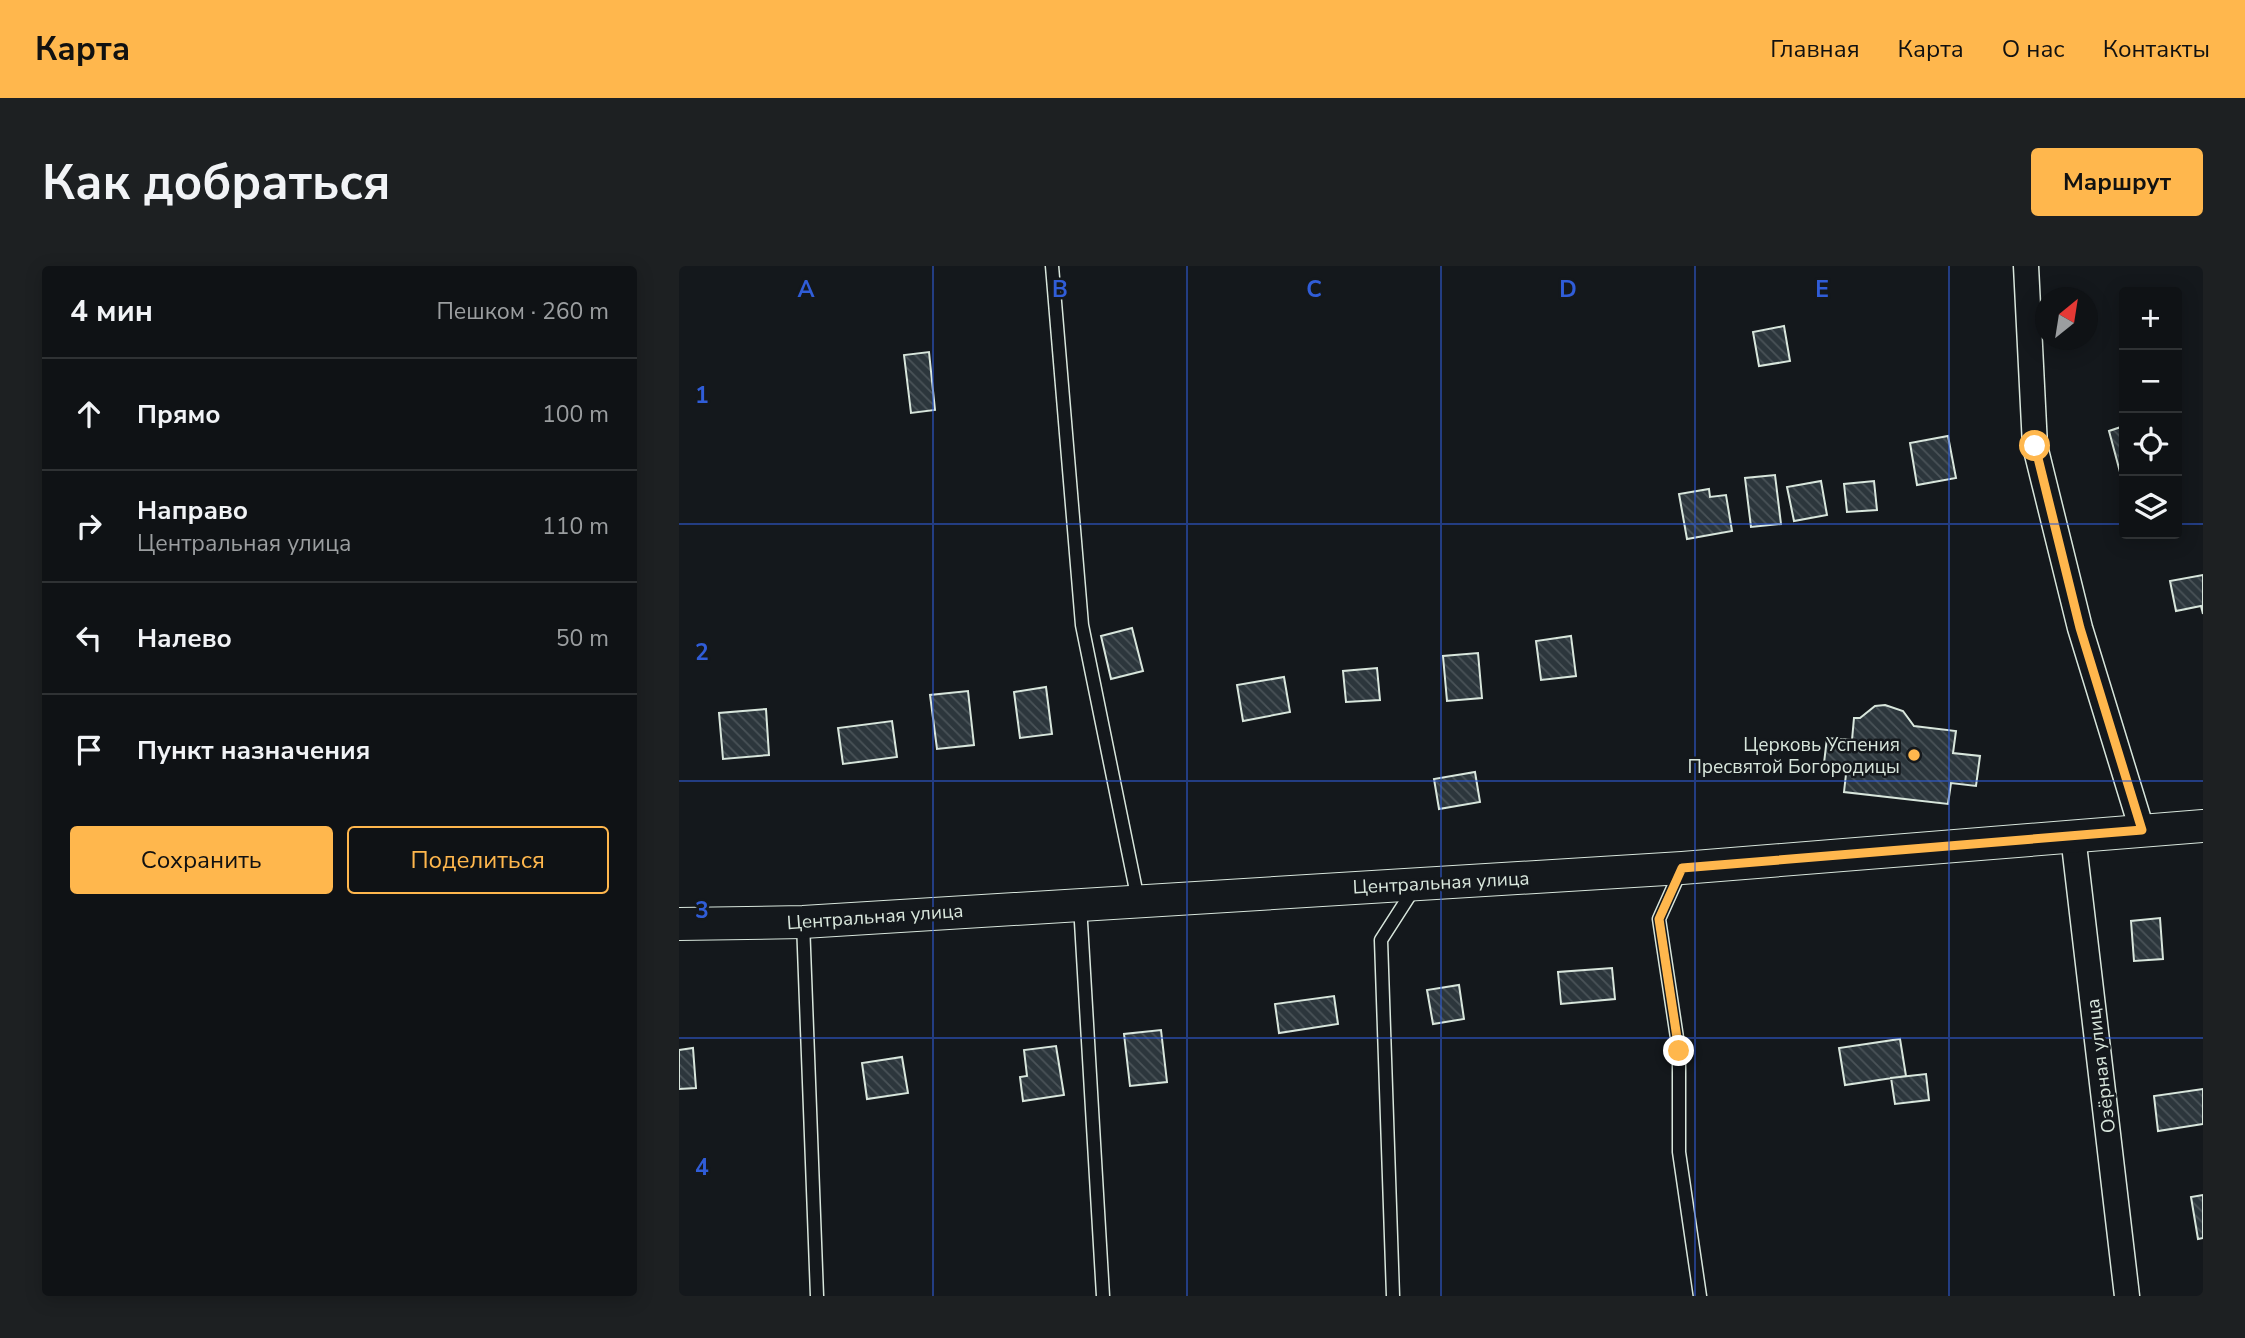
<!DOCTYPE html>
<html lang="ru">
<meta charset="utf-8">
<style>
body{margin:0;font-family:"Nunito Sans",sans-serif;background:#1d2022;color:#f1f3f6}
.controls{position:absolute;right:21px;top:21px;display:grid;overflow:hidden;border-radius:7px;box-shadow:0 4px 18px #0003}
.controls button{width:63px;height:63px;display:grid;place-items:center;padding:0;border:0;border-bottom:2px solid #2f3234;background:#0f1215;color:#f1f3f6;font:35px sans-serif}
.compass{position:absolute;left:1356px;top:21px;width:63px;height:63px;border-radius:50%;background:#0f1215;box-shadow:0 4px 18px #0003;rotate:30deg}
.stop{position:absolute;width:21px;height:21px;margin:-16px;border:5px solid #ffb74d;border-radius:50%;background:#fff}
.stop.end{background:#ffb74d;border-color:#fff;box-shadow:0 2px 7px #0008}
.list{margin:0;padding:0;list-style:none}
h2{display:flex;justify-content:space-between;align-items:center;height:91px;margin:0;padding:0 28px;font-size:30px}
h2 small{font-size:23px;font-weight:400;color:#9b9ea0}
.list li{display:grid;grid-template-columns:46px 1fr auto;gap:21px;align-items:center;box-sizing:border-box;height:112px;padding:0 28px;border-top:2px solid #2f3234}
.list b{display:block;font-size:26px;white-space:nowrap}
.list p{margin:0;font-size:23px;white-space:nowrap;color:#9b9ea0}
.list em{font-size:23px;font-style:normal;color:#9b9ea0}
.actions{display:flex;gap:14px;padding:21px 28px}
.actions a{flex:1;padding:16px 0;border:2px solid #ffb74d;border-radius:7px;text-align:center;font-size:24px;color:#ffb74d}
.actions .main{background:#ffb74d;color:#111}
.icon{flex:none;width:38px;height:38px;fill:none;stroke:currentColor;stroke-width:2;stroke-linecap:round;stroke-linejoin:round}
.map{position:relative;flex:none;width:1524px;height:1030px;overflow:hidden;border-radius:7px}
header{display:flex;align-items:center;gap:42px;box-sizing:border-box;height:98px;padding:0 35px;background:#ffb74d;color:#111}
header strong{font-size:33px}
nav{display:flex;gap:38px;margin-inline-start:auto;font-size:24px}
.intro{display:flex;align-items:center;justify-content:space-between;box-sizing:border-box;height:168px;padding:0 42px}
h1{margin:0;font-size:49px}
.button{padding:18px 32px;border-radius:7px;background:#ffb74d;color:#111;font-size:24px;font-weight:700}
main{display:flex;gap:42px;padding:0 42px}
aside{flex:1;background:#0f1215;border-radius:7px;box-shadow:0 4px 18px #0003}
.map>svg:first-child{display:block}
.building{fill:url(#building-back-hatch);stroke:#d8e6dc;stroke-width:2}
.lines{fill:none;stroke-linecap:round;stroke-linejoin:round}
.service-casing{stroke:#d8e6dc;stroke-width:15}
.minor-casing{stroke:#d8e6dc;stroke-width:27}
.tertiary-casing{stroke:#d8e6dc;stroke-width:34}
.service{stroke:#14181c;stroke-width:12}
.minor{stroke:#14181c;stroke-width:24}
.tertiary{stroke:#14181c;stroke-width:32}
.route{stroke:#ffb74d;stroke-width:9}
.grid{fill:none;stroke:#305dd8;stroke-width:2;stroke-opacity:0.55}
.poi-dot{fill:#ffb74d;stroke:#14181c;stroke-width:2.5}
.labels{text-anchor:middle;stroke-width:5;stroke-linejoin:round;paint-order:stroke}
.poi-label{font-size:19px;fill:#d8e6dc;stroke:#14181c;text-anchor:end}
.street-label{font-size:19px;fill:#d8e6dc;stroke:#14181c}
.grid-label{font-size:23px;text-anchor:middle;font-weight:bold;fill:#305dd8;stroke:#14181c;stroke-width:5;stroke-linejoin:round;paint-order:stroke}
</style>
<header>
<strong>Карта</strong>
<nav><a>Главная</a><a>Карта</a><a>О нас</a><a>Контакты</a></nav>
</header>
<div class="intro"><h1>Как добраться</h1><a class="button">Маршрут</a></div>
<main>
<aside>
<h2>4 мин<small>Пешком · 260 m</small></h2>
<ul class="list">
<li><svg class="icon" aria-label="ahead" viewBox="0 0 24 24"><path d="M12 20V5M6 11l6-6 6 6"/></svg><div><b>Прямо</b></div><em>100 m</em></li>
<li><svg class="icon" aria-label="right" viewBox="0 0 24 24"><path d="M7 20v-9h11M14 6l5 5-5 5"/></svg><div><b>Направо</b><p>Центральная улица</p></div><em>110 m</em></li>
<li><svg class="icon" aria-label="left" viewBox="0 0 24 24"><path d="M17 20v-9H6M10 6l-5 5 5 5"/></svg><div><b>Налево</b></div><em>50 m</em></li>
<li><svg class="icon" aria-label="arrive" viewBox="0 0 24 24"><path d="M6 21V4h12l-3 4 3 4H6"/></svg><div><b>Пункт назначения</b></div></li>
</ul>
<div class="actions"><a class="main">Сохранить</a><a>Поделиться</a></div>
</aside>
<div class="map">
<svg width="1524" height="1030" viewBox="0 0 1524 1030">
<defs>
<pattern id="building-back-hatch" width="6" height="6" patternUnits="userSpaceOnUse" patternTransform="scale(1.75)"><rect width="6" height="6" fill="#2c363c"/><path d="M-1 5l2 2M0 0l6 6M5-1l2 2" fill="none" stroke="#4a5358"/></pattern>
</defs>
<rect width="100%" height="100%" fill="#14181c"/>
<path class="building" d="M1105 60 1111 95 1080 100 1074 66Z
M250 86 256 144 232 147 225 89Z
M1445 160V205L1441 206 1430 165Z
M1269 170 1277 212 1238 219 1231 177Z
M1096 209 1102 258 1072 261 1066 212Z
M1142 215 1148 249 1115 255 1108 221Z
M1195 215 1198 244 1168 246 1165 218Z
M1030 223 1031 231 1047 229 1053 265 1008 273 1000 228Z
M1524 309V348L1522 340 1497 345 1491 315Z
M453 362 464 405 432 413 422 370Z
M892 370 897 410 862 414 857 375Z
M799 387 803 432 768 435 764 390Z
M698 402 701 434 667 436 664 405Z
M605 411 611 446 564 455 558 419Z
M367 421 373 468 341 472 335 426Z
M289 425 295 479 258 483 251 429Z
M1206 439 1224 445 1235 460 1277 465 1274 487 1301 490 1297 520 1272 517 1269 538 1165 526 1168 499 1145 497 1148 472 1173 474 1175 452H1181L1196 440Z
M87 443 90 489 44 493 40 447Z
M213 455 218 491 164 498 159 462Z
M796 506 801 536 760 543 755 513Z
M1481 652 1484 693 1455 695 1452 655Z
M933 702 936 733 882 738 879 706Z
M780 719 785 753 754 758 748 724Z
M655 730 659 758 600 767 596 738Z
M482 764 488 816 451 820 445 768Z
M1221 773 1227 810 1166 819 1160 782Z
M377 780 385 829 344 835 341 811 348 810 345 784Z
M14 782 17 822 0 823V784Z
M223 791 229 827 188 833 183 797Z
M1247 808 1250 834 1216 838 1212 812Z
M1524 823V858L1479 865 1475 830Z
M1524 929V972L1519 973 1512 931Z"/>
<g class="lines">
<g class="service-casing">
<path id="service" d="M373 0 403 359 459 634
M1002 604 980 653 1000 785V886L1021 1030
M401 639 424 1030
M124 656 138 1030
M714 1030 702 674 736 621"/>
</g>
<g class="minor-casing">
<path id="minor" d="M1347 0 1356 180 1401 362 1463 564
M1394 570 1448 1030"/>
</g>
<g class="tertiary-casing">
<path id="tertiary" d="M0 658 124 656 1003 602 1524 560"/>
</g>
<use href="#service" class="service"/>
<use href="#minor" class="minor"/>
<use href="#tertiary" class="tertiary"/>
</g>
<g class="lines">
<path class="route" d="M1000 785 980 653 1003 602 1463 564 1401 362 1356 180"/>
</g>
<path class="grid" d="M254 0V1030M508 0V1030M762 0V1030M1016 0V1030M1270 0V1030M0 258H1445M1498 258H1524M0 515H1524M0 772H1524"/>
<circle class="poi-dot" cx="1235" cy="489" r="7"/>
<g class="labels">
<g class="poi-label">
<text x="1221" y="485">Церковь Успения<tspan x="1221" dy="22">Пресвятой Богородицы</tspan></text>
</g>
<g class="street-label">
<text transform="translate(762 616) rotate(-3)" y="7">Центральная улица</text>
<text transform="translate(196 650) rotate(-4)" y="7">Центральная улица</text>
<text transform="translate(1421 800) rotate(-97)" y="7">Озёрная улица</text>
</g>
</g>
<g class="grid-label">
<text x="127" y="31">A</text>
<text x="381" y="31">B</text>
<text x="635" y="31">C</text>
<text x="889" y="31">D</text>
<text x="1143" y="31">E</text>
<text x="23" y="137">1</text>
<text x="23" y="394">2</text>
<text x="23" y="652">3</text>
<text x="23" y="909">4</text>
</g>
</svg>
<div class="controls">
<button>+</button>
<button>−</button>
<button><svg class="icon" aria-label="locate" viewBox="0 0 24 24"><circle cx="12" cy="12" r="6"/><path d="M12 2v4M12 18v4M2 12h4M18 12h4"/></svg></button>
<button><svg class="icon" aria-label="layers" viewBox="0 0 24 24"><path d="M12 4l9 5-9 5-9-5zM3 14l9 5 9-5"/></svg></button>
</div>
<svg class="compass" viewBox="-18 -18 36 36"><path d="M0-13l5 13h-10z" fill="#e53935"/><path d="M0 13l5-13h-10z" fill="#9b9ea0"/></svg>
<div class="stop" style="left:1356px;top:180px"></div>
<div class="stop end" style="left:1000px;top:785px"></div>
</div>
</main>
